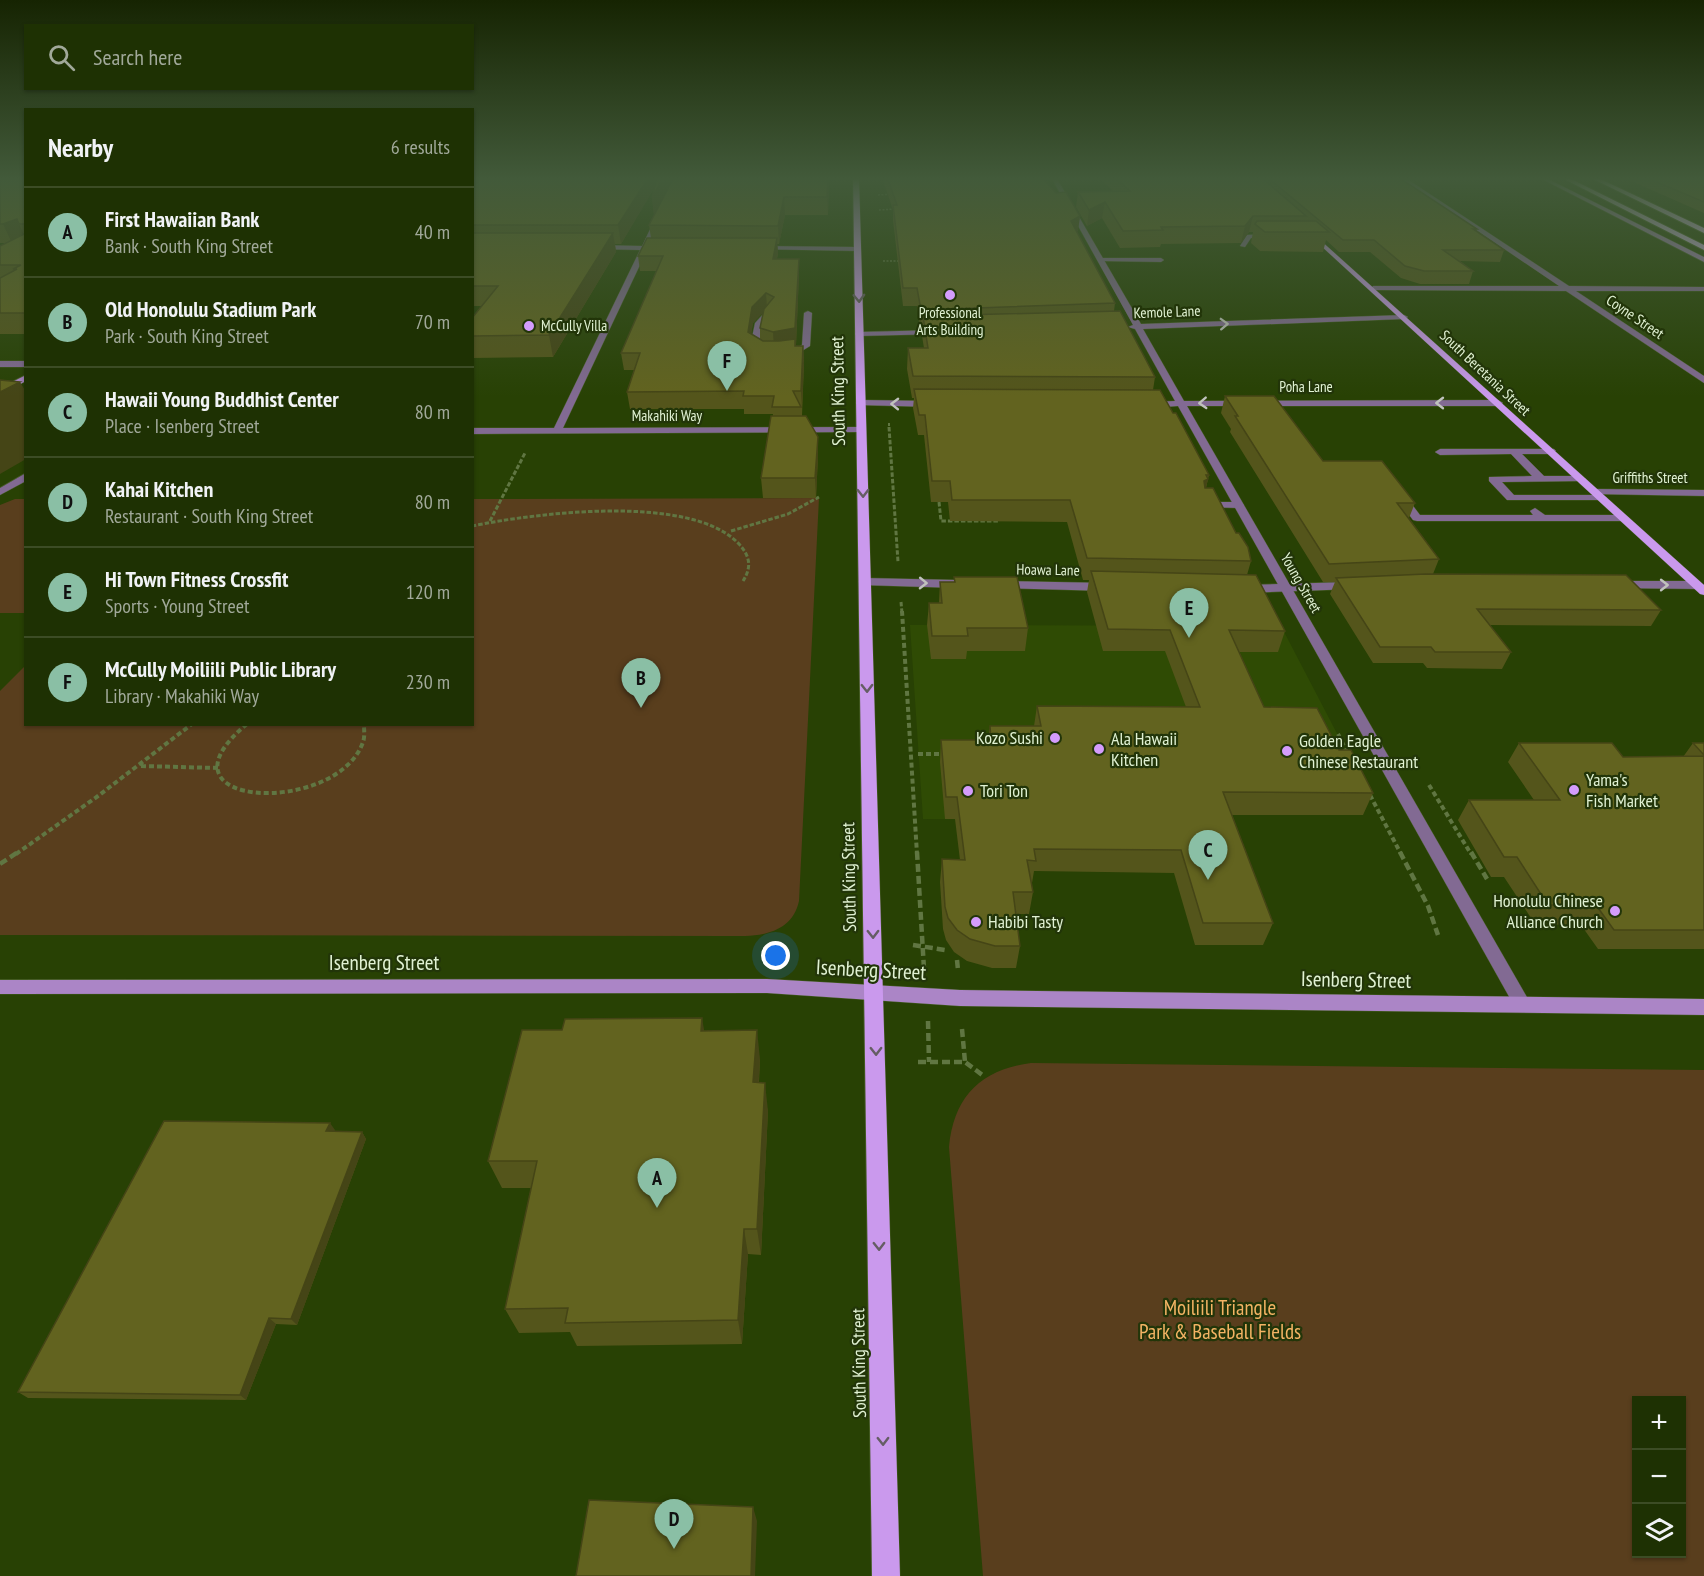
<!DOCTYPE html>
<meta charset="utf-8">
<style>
body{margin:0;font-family:"PT Sans Narrow",sans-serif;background:#26390d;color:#f1f3f6}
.controls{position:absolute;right:18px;bottom:18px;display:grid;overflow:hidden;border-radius:0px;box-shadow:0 2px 4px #0004}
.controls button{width:54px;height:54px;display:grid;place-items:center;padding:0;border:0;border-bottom:2px solid #3c4c25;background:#1e3103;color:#f1f3f6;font:30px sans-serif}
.you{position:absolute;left:776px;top:956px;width:21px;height:21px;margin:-15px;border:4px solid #fff;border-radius:50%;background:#1a73e8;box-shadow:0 0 0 9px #1a73e833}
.badge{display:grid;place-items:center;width:39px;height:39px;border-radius:50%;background:#8abfa5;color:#111;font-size:20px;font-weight:700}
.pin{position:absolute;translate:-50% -50px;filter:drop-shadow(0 2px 3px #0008)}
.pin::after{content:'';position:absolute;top:32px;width:21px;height:18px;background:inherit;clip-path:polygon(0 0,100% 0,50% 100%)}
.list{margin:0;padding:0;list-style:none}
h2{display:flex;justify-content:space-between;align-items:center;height:78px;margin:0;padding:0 24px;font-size:26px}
h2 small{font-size:20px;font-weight:400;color:#a1a99a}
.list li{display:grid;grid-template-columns:39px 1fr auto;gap:18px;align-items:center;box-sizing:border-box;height:90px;padding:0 24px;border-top:2px solid #3c4c25}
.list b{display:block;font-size:22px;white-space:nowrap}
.list p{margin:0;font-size:20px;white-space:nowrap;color:#a1a99a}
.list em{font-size:20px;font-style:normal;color:#a1a99a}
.icon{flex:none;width:33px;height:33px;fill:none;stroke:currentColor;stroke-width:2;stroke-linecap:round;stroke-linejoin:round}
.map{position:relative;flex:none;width:1704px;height:1576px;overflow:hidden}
.search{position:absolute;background:#1e3103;box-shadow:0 2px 4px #0004;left:24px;top:24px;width:450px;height:66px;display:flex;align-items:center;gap:15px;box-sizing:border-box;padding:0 21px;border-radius:0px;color:#a1a99a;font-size:22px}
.panel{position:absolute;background:#1e3103;box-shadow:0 2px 4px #0004;left:24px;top:108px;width:450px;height:618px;border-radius:0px}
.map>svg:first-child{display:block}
.built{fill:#2f4b04}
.green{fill:#593e1d;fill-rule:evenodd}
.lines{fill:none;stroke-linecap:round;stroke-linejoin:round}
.lane-casing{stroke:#465d25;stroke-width:1}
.street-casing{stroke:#465d25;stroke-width:1}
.secondary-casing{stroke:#465d25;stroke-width:1}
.primary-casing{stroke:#465d25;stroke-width:1}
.highway-casing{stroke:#465d25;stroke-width:2}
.path-far4{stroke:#607642;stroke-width:1.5;stroke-dasharray:2 1.5;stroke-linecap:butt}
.path-far3{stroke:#607642;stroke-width:2;stroke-dasharray:3 1.5;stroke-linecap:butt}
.path-far2{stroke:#607642;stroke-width:3;stroke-dasharray:4.5 2;stroke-linecap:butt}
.path-far1{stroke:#607642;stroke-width:4;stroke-dasharray:5 3;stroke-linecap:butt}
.path{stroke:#607642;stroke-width:4.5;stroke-dasharray:8 4;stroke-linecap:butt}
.lane{fill:#826a93;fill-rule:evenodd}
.street{fill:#826a93;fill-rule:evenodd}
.secondary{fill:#ab85c6;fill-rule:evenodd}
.primary{fill:#ca99ed;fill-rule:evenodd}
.highway{fill:#dab8f5;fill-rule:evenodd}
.wall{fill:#54551b;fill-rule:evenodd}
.shaded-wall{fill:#454516}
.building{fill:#62631f;stroke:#454516;stroke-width:1.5}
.oneway{stroke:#655d64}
.oneway2{stroke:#c0c2bd}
.poi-dot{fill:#d49cfc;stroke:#223509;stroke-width:2}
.labels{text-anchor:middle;stroke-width:4.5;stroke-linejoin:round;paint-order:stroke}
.far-street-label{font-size:15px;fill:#e1f2d3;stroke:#223509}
.far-poi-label{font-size:15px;fill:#e1f2d3;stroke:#223509}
.street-label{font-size:18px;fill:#e1f2d3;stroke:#223509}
.poi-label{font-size:18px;fill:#e1f2d3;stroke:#223509;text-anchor:start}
.near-street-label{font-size:21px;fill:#e1f2d3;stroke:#223509}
.near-park-label{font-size:21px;fill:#f3b364;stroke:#223509}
</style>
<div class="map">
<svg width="1704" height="1576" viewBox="0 0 1704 1576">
<rect width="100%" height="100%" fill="#284104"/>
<path class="built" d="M910 625 1281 626 1355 768 1051 820 923 819Z"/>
<path class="green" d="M819 498 799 901C793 928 770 935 745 936L0 935V691L25 666 26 724H472L473 499Z
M15 499H25V613H0V505Z
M1031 1063 1704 1070V1576H983L949 1147C954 1096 981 1070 1031 1063ZM1636 1400H1682V1554H1636Z"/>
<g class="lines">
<g class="lane-casing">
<path id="lane" d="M1272 234 1274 237 1251 238 1245 247 1240 246 1247 235Z
M1101 258H1161L1164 260 1161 262 1099 261Z
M766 311 773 313 763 324 758 346 766 352 762 354 750 347 755 323Z
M808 311 812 313 810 346 797 354H783V350H793L802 345 804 313Z
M1554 449 1556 451 1551 454H1522L1544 476H1581L1586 479 1585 481 1502 482 1514 495H1602L1607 498 1606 500H1507L1489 481V477L1532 476 1511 454 1440 455 1435 452 1440 449Z
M26 473V481L0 495V488Z
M1400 493 1404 494 1420 515H1533L1530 511 1535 508 1545 515H1624L1629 518 1624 521H1417L1413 520 1395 496Z
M1205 502H1239L1244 505 1239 508 1201 507V503Z
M865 578 958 580 964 584 958 588 861 585 859 582Z
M1000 581 1108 583 1114 587 1108 591 996 588 994 585Z
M1618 581H1698L1704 585 1698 589 1614 588 1612 585Z
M1351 582 1355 583V589L1246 593 1240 589 1246 585Z"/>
</g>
<g class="street-casing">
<path id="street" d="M675 177H681L649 246 664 248 647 250 563 428 861 427 866 430 864 432 472 434V428H554L640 250 595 249 592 247 595 245 642 246Z
M1051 177H1056L1141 324 1404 315 1408 317 1404 319 1143 329 1184 401 1498 400 1503 403 1498 406H1187L1528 999 1531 1004 1528 1009 1522 1012 1516 1009 1178 406 1149 408 1144 405 1149 402 1175 401 1135 329 1128 327 1133 325Z
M1398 177H1404L1569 286 1704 287V291H1576L1704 376V383L1566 291 1370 290 1373 286H1559Z
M757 246 857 247 860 249 857 251 755 249Z
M940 330H943V334L859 336 855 334 859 332Z
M0 361H26V367H0Z
M861 400 933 401 938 404 933 407 858 405 856 403Z
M1596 489 1704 490V496L1592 494 1591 492Z"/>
</g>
<g class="secondary-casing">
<path id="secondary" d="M1538 177H1544L1704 257V262Z
M26 375V381L0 395V388Z
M767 979 960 990 1704 999V1015L960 1006 767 993 0 994V980Z"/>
</g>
<g class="primary-casing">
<path id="primary" d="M853 177H859L900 1576H872Z
M1309 230 1704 585V595L1700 594 1307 233Z"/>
</g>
<g class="highway-casing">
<path id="highway" d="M1560 177H1567L1704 245V250Z
M1589 177H1596L1704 228V233Z"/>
</g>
<path class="path-far4" d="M878 195 893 194
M879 210 895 209
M883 261H900"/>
<path class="path-far3" d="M889 423V428"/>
<path class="path-far2" d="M889 427 898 562
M939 502 941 521H999
M490 521 525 453
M472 526C536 513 691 493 739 544 750 556 752 567 743 581
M731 531 788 514 819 497
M901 602 902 613"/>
<path class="path-far1" d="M902 611 917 854
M247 724C145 808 337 817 363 742 365 737 364 730 364 724
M1338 734 1348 754
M918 754H945
M141 766 218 768
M1429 785 1471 854
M1370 795 1401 854
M16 854 98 796 192 724"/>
<path class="path" d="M917 852 924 969
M1400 852 1428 906 1438 935
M1471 852 1487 879
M0 864 18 852
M913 945 945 950
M957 960 958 970
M928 1021 929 1062
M962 1029 965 1062
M918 1062H965L985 1077"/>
<use href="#lane" class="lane"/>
<use href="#street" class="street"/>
<use href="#secondary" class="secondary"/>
<use href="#primary" class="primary"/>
<use href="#highway" class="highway"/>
</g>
<path class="wall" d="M0 177H26V334H0V246L6 243H0Z
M472 177H673L654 215 652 198 655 186 621 244H615L616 252 553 357 472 358V318L482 306H472Z
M674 177H829L828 215H785L779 244H777L778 253 777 259H799V274L796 345 795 346H803L804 363 802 416 818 437V456L816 498H763L761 478 773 414H744V409H630L627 392 634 370H624L621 353 657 271H640L638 256 651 238 649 225ZM763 312 760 328V339L751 334 753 323Z
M882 177H1041L1080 216 1077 232 1115 303 1114 311 1155 377 1153 390 1209 475 1206 488 1251 561 1247 575 1285 631 1278 652H1239L1264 707 1339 750 1373 793 1363 815H1232L1273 923 1263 945H1195L1174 873 1034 871 1032 883H1031L1033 892 1029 914H1016L1020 946 1016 968H992L967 961 954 952 946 940 943 929 940 882 942 859 960 860 955 819H945L940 762 941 740H988L990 726H1034L1037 706 1186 707 1165 651H1103L1087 592 1089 580H1083L1067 522 950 521 948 502H931L924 435H918L913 408 914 398H912L907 369 908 348H924L922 336V328H920L917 306H903L893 220V210Z
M1099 177H1398L1477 229 1476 230 1504 250 1500 262 1460 261 1473 271 1469 284H1420L1401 278 1370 252H1339L1326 240 1323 252 1260 251 1251 243 1253 232H1249L1241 243 1161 244 1160 247 1120 248 1102 218 1087 226 1076 207 1078 192 1113 191Z
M1626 177H1704V213L1638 184Z
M1225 396 1323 461 1415 503 1409 518 1439 559 1433 574 1661 610 1651 626 1489 625 1511 652 1502 669 1427 668 1423 663H1373L1330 594 1335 582H1323L1230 432 1231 429 1221 413Z
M954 577 1028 628 1025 651H967L966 659H931L927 625 929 603H939L940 582H954Z
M1519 743 1623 757H1683L1693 743H1704V949H1598L1581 925 1535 924 1504 877H1491L1458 820 1469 800H1534L1508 762Z
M705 1031 760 1059 759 1082 768 1111 761 1255 748 1254 742 1344 577 1346 570 1332 519 1333 505 1309 531 1188H502L488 1161Z
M335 1130 334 1131 362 1132 366 1139 297 1325 276 1324 246 1400 28 1398 18 1392Z"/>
<path class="shaded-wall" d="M472 177H494L472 196Z
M649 177H661L621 244 618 225Z
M663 177H673L654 215 652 198Z
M828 177H829L828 215 827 197Z
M784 197 785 215 779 244 778 226Z
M1105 202 1102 218 1087 226 1089 210Z
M1080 216 1078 231 1069 236 1071 221Z
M1253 216 1249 232 1241 243 1245 226Z
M17 219 19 224 25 237 12 243 3 224Z
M613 233 616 252 553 357 549 335Z
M777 238 778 253 774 274 773 259Z
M799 259V274L796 345H795V355L774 349 773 332Z
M766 293 767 309 753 323 749 349 748 332 752 307Z
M803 346 804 363 802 408 801 391Z
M20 382 26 392V459L0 474V392Z
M818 437V456L816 498 815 478Z
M1208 479 1203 500 1204 481Z
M702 1018 707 1047 701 1031Z
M757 1030 760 1059 757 1110 753 1082Z
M765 1083 768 1111 761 1255 757 1229Z
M330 1123 335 1130 331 1139 326 1131Z
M362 1132 366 1139 297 1325 291 1319Z
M744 1229 748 1254 742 1344 738 1320Z
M269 1318 276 1324 246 1400 240 1395Z
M753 1507 757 1521 755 1576H751Z"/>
<path class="building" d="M0 177H26V224H19L17 219 3 224H0Z
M485 177H649L618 225H472V187Z
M657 177H663L652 198Z
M674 177H828L827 197H784L778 226 649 225Z
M887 177H1041L1056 193 1066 192 1080 216 1071 221 1115 303 921 310 917 288H903L893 205H897Z
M1115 177H1261L1306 216H1253L1245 226 1161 227 1163 230 1123 231 1105 202 1089 210 1078 192 1130 191Z
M1267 177H1398L1477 229H1473L1504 250H1443L1473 271H1424L1405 266 1374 240H1343Z
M1645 177H1704V202Z
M1257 221H1316L1329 232H1265L1255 224Z
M26 233V313H0V278L17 269H13L21 265H0V246Z
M472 233H613L549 335 472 336V318L498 286H472Z
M647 238H777L773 259H799L795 328 773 332 760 328 764 309 774 297 766 293 752 307 748 332 763 341H779L795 339V346H803L801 391H793L801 407H772L774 396H743L744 391 627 392 640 353H621L663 256H638Z
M1120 311 1155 377 913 376 908 348H928L923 316Z
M0 380 20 382 0 392Z
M914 389 1160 390 1173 413H1176L1209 475H1206L1208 479 1204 481 1205 488H1213L1236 533H1239L1248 547 1251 561 1087 558 1070 500H952L950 481H932L925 415H919Z
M1225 396H1274L1323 461H1382L1415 503H1397L1439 559 1329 564 1235 416H1238Z
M771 416H806L818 437 815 478H761Z
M1091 571 1256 575 1285 631 1229 630 1264 707 1317 708 1339 750H1351L1373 793 1223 792 1273 923H1203L1181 850 1034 849 1036 861 1027 860 1033 892H1013L1020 946H995L970 939 957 930 948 918 945 907 942 859 965 860 957 797H946L941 740H991L990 726H1041L1037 706 1200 707 1170 630 1108 629Z
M1426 574 1626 575 1661 610 1477 609 1511 652H1435L1431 647H1380L1336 578Z
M954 577H1017L1028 628H967L968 636H932L929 603H942L940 582H955Z
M1519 743H1612L1623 757 1704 756V930H1614L1596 905H1548L1517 857H1504L1469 800H1560Z
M1693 743H1704V755Z
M702 1018 701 1031 757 1030 753 1082 765 1083 757 1229H744L738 1320 565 1323 568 1308 505 1309 537 1161H488L522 1030H562L565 1019Z
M164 1121 330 1123 326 1131 362 1132 291 1319 269 1318 240 1395 18 1392Z
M589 1500 753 1507 751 1576H576Z"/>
<defs><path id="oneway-chevron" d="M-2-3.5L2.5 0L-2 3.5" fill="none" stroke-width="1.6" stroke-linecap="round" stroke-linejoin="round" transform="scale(1.5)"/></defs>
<g class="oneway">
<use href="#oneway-chevron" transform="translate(859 298) rotate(88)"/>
<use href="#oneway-chevron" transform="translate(863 493) rotate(89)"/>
<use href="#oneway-chevron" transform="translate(867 688) rotate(89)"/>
<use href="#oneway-chevron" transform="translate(873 934) rotate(89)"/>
<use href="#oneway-chevron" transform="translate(876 1051) rotate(89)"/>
<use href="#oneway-chevron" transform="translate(879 1246) rotate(89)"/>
<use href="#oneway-chevron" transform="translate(883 1441) rotate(89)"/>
</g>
<g class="oneway2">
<use href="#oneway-chevron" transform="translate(1224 324) rotate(-2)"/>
<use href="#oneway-chevron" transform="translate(1203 403) rotate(177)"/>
<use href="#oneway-chevron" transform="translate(1440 403) rotate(-180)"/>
<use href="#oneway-chevron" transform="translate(895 404) rotate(-179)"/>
<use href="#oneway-chevron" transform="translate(923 583) rotate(1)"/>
<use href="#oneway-chevron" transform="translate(1664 585)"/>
</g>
<linearGradient id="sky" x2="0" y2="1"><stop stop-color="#162402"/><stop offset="0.45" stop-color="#425a3a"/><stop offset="1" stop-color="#425a3a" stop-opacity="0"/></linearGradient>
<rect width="1704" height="397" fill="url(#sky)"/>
<g class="poi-dot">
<circle cx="950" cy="295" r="6"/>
<circle cx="529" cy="326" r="6"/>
<circle cx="1055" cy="738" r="6"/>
<circle cx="1099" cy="749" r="6"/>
<circle cx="1287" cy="751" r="6"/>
<circle cx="1574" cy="790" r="6"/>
<circle cx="968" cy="791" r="6"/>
<circle cx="1615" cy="911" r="6"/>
<circle cx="976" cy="922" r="6"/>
</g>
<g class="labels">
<g class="far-street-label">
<text transform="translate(1167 312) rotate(-2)" y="5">Kemole Lane</text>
<text transform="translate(1635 317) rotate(34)" y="5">Coyne Street</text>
<text transform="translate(1485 373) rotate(43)" y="5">South Beretania Street</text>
<text x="1306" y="392">Poha Lane</text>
<text x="667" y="421">Makahiki Way</text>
<text x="1650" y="483">Griffiths Street</text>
<text transform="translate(1048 570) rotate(1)" y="5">Hoawa Lane</text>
<text transform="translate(1301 583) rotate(60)" y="5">Young Street</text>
</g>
<g class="far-poi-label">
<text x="950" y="318">Professional<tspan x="950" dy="17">Arts Building</tspan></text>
<text x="541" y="331" text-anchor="start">McCully Villa</text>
</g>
<g class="street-label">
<text transform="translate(838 391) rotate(-91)" y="6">South King Street</text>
<text transform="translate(849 877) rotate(-91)" y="6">South King Street</text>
<text transform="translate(859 1363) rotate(-91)" y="6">South King Street</text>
</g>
<g class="poi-label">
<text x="1043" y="744" text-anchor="end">Kozo Sushi</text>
<text x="1111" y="745">Ala Hawaii<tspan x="1111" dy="21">Kitchen</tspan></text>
<text x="1299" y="747">Golden Eagle<tspan x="1299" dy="21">Chinese Restaurant</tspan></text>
<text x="1586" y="786">Yama's<tspan x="1586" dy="21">Fish Market</tspan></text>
<text x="980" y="797">Tori Ton</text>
<text x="1603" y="907" text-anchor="end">Honolulu Chinese<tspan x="1603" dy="21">Alliance Church</tspan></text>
<text x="988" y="928">Habibi Tasty</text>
</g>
<g class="near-street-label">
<text x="384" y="970">Isenberg Street</text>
<text transform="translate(871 970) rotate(3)" y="7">Isenberg Street</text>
<text transform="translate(1356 980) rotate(1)" y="7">Isenberg Street</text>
</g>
<g class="near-park-label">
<text x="1220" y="1315">Moiliili Triangle<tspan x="1220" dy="24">Park &amp; Baseball Fields</tspan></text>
</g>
</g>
</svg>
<div class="controls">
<button>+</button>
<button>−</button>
<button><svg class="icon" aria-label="layers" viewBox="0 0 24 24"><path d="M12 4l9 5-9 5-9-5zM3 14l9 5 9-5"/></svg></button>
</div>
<div class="you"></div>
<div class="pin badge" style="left:657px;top:1208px">A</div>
<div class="pin badge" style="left:641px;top:708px">B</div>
<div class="pin badge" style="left:1208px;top:880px">C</div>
<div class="pin badge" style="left:674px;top:1549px">D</div>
<div class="pin badge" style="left:1189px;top:638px">E</div>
<div class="pin badge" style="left:727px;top:391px">F</div>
<div class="search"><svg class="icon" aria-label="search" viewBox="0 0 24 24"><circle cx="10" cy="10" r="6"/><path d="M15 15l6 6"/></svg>Search here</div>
<section class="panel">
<h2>Nearby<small>6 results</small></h2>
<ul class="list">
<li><span class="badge">A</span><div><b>First Hawaiian Bank</b><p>Bank · South King Street</p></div><em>40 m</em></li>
<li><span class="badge">B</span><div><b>Old Honolulu Stadium Park</b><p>Park · South King Street</p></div><em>70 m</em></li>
<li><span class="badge">C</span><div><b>Hawaii Young Buddhist Center</b><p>Place · Isenberg Street</p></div><em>80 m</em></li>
<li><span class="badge">D</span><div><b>Kahai Kitchen</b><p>Restaurant · South King Street</p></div><em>80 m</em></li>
<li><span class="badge">E</span><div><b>Hi Town Fitness Crossfit</b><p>Sports · Young Street</p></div><em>120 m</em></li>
<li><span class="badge">F</span><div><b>McCully Moiliili Public Library</b><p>Library · Makahiki Way</p></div><em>230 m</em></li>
</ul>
</section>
</div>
